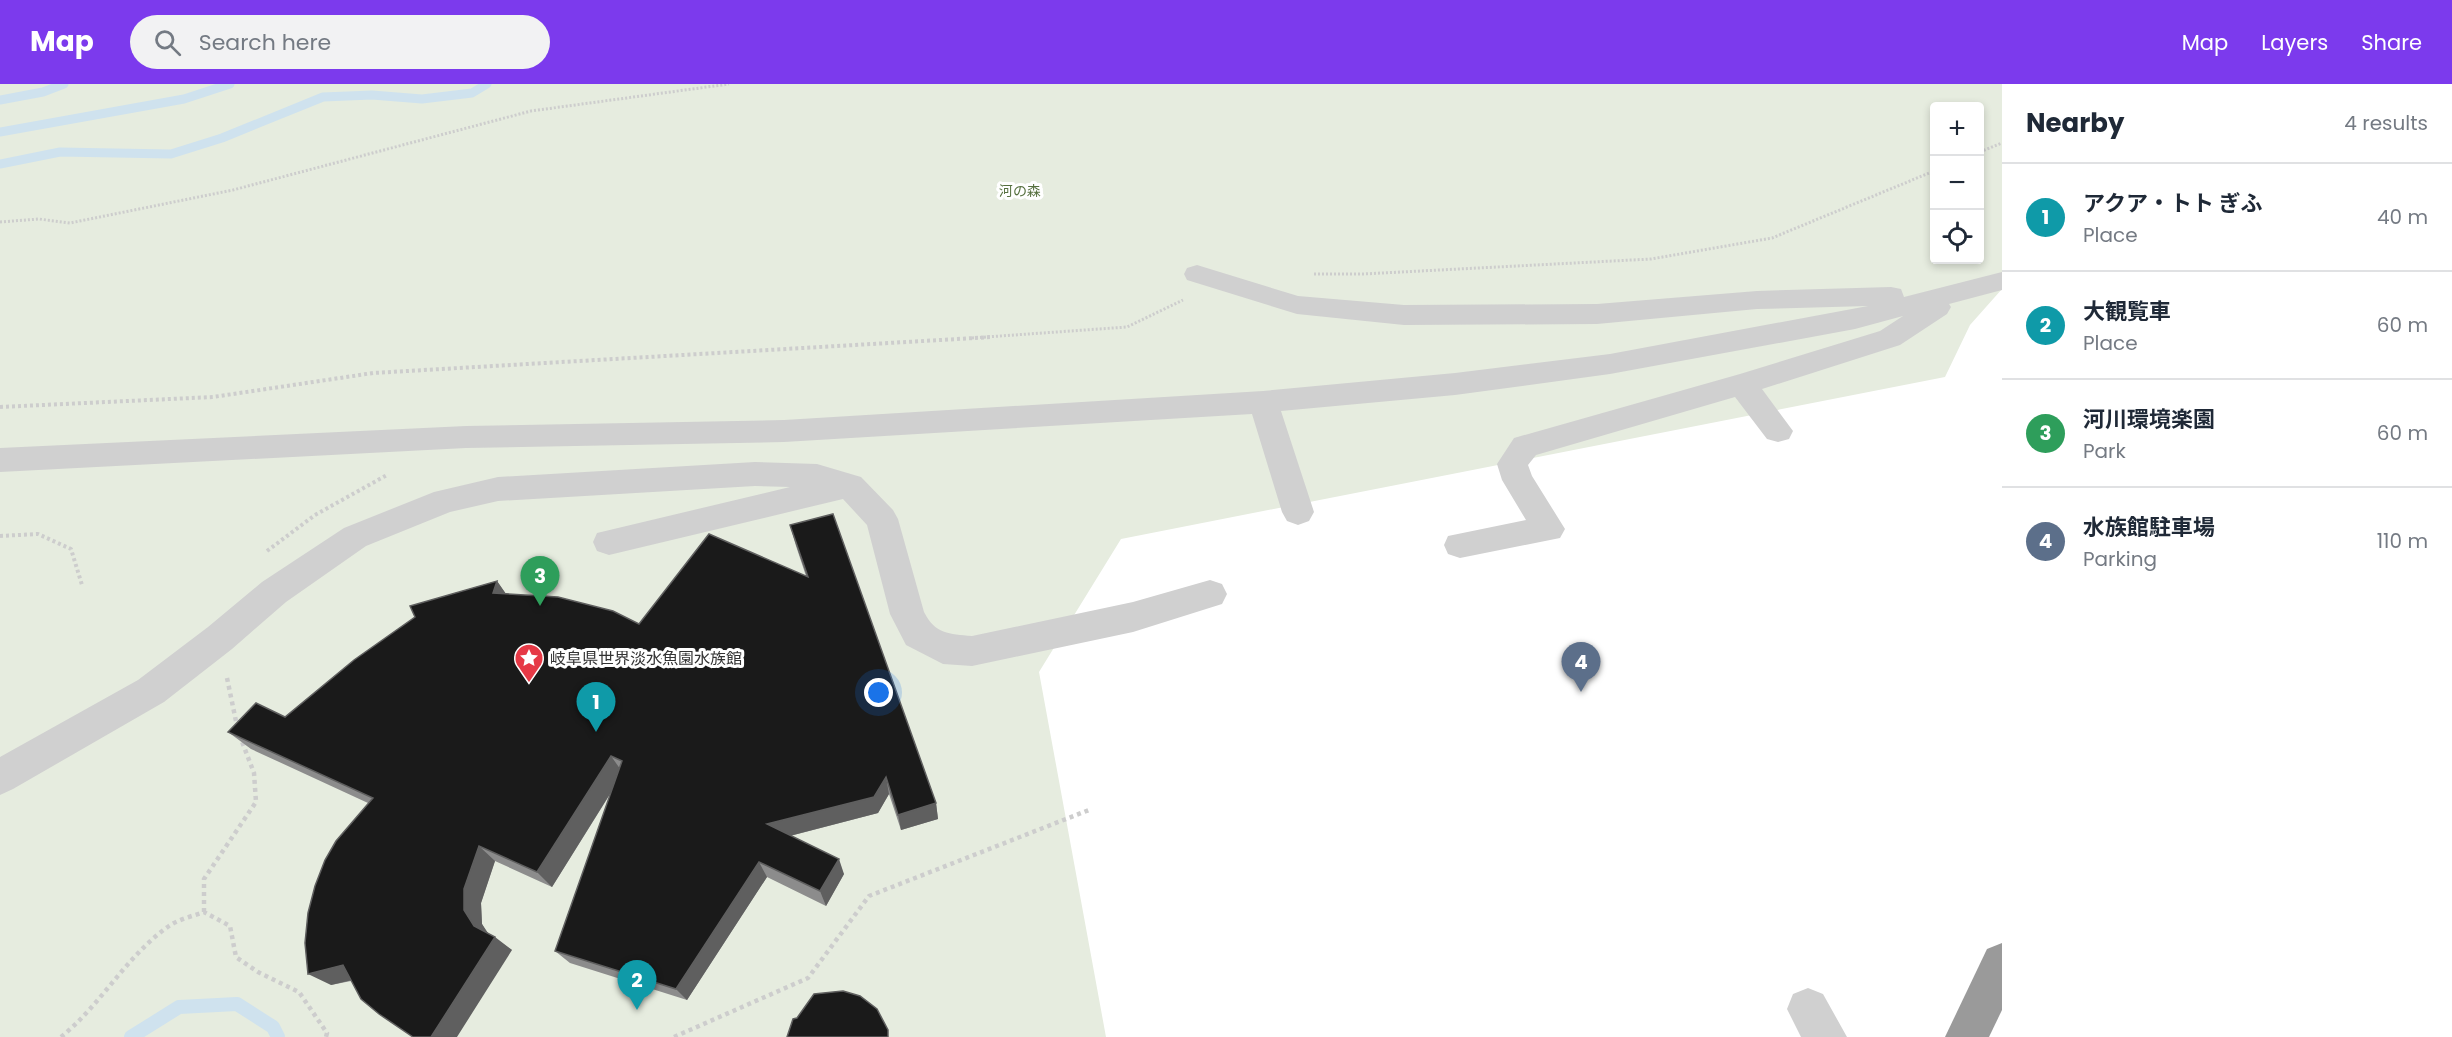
<!DOCTYPE html>
<meta charset="utf-8">
<style>
body{margin:0;font-family:Poppins,"Noto Sans JP",sans-serif;background:#f2f2f3;color:#1f2937}
.controls{position:absolute;right:18px;top:18px;display:grid;overflow:hidden;border-radius:6px;box-shadow:0 3px 9px #0003}
.controls button{width:54px;height:54px;display:grid;place-items:center;padding:0;border:0;border-bottom:2px solid #e0e1e3;background:#fff;color:#1f2937;font:30px sans-serif}
.you{position:absolute;left:879px;top:609px;width:21px;height:21px;margin:-15px;border:4px solid #fff;border-radius:50%;background:#1a73e8;box-shadow:0 0 0 9px #1a73e833}
.badge{display:grid;place-items:center;width:39px;height:39px;border-radius:50%;background:#7c3aed;color:#fff;font-size:20px;font-weight:700}
.pin{position:absolute;translate:-50% -50px;filter:drop-shadow(0 2px 3px #0008)}
.pin::after{content:'';position:absolute;top:32px;width:21px;height:18px;background:inherit;clip-path:polygon(0 0,100% 0,50% 100%)}
.list{margin:0;padding:0;list-style:none}
h2{display:flex;justify-content:space-between;align-items:center;height:78px;margin:0;padding:0 24px;font-size:26px}
h2 small{font-size:20px;font-weight:400;color:#747a83}
.list li{display:grid;grid-template-columns:39px 1fr auto;gap:18px;align-items:center;box-sizing:border-box;height:108px;padding:0 24px;border-top:2px solid #e0e1e3}
.list b{display:block;font-size:22px;white-space:nowrap}
.list p{margin:0;font-size:20px;white-space:nowrap;color:#747a83}
.list em{font-size:20px;font-style:normal;color:#747a83}
.icon{flex:none;width:33px;height:33px;fill:none;stroke:currentColor;stroke-width:2;stroke-linecap:round;stroke-linejoin:round}
.map{position:relative;flex:none;width:2002px;height:953px;overflow:hidden}
header{display:flex;align-items:center;gap:36px;box-sizing:border-box;height:84px;padding:0 30px;background:#7c3aed;color:#fff}
header strong{font-size:28px}
nav{display:flex;gap:33px;margin-inline-start:auto;font-size:21px}
.search{width:420px;height:54px;background:#f2f2f3;display:flex;align-items:center;gap:15px;box-sizing:border-box;padding:0 21px;border-radius:33px;color:#747a83;font-size:22px}
main{display:flex}
aside{flex:1;background:#fff}
.map>svg:first-child{display:block}
.green{fill:#e6ecdf;fill-rule:evenodd}
.lines{fill:none;stroke-linecap:round;stroke-linejoin:round}
.stream-far1{stroke:#cfe2ee;stroke-width:9}
.stream{stroke:#cfe2ee;stroke-width:14}
.path-far2{stroke:#cdcdcd;stroke-width:3;stroke-dasharray:2 2;stroke-linecap:butt}
.path-far1{stroke:#cdcdcd;stroke-width:4;stroke-dasharray:3 3;stroke-linecap:butt}
.path{stroke:#cdcdcd;stroke-width:4.5;stroke-dasharray:4 4;stroke-linecap:butt}
.minor{fill:#d0d0d0;fill-rule:evenodd}
.highway{fill:#9a9a9a;fill-rule:evenodd}
.wall{fill:#8c8c8c}
.shaded-wall{fill:#5f5f5f}
.building{fill:#1a1a1a;stroke:#5f5f5f;stroke-width:1.5}
.labels{text-anchor:middle;stroke-width:6;stroke-linejoin:round;paint-order:stroke}
.far-park-label{font-size:14px;fill:#56703f;stroke:#fff}
.poi-label{font-size:16px;fill:#333;stroke:#fff;text-anchor:start}
</style>
<header>
<strong>Map</strong>
<div class="search"><svg class="icon" aria-label="search" viewBox="0 0 24 24"><circle cx="10" cy="10" r="6"/><path d="M15 15l6 6"/></svg>Search here</div>
<nav><a>Map</a><a>Layers</a><a>Share</a></nav>
</header>
<main>
<div class="map">
<svg width="2002" height="953" viewBox="0 0 2002 953">
<rect width="100%" height="100%" fill="#fff"/>
<path class="green" d="M0 0H2002V205L1970 241 1945 293 1121 455 1039 588 1106 953H0ZM1934 22H1980V176H1934Z"/>
<g class="lines">
<path class="stream-far1" d="M0 16 43 8 64 0
M0 48 184 15 230 0
M0 80 60 68 171 70 222 54 323 13 372 11 422 15 472 9 487 0"/>
<path class="stream" d="M131 953 179 923 237 920 273 943 278 953"/>
<path class="path-far2" d="M1980 68 2002 59
M0 138 39 135 70 139 233 106 531 27 729 0
M1314 190H1363L1651 175 1772 154 1934 87
M972 254 1127 243 1183 216"/>
<path class="path-far1" d="M0 323 213 313 373 289 992 253
M0 452 38 450 71 465 82 501
M267 467 315 431 387 391"/>
<path class="path" d="M227 594 237 642
M204 828V795L256 718 254 689 241 655
M61 953C101 921 126 872 169 842 179 835 193 832 204 828L230 842 236 873 258 888 299 908 327 949 326 953
M674 953 808 894 869 812 1089 726"/>
<path class="minor" d="M1197 181 1298 212 1404 221 1597 220 1757 207 1891 203 1901 205 1904 213 2002 188V206L1949 220 1951 223 1947 230 1900 261 1762 305 1793 347 1789 355 1778 358 1767 355 1735 313 1536 371 1528 381 1532 392 1565 445 1560 454 1460 474 1448 470 1444 461 1448 452 1526 436 1502 396 1497 380 1514 354 1740 290 1880 247 1903 232 1855 245 1610 290 1455 311 1281 327 1314 428 1309 437 1298 441 1287 437 1282 428 1252 330 784 358 466 364 0 388V364L466 342 784 336 1263 307 1455 289 1610 270 1868 222 1757 225 1597 240 1404 241 1297 230 1187 196 1184 190 1187 184Z
M755 378 817 380 861 393 893 426 898 435 924 528C935 550 949 550 972 552L1133 518 1210 496 1222 500 1227 510 1222 520 1133 548 972 582 943 580 906 561 890 530 867 441 843 415 609 471 597 467 593 458 597 449 790 403 755 402 498 417 450 428 366 462 286 518 232 565 164 618 13 705 0 711V673L138 596 208 543 262 498 344 444 434 408 498 393Z
M1808 904 1823 910 1847 953H1801L1787 925 1793 910Z"/>
<path class="highway" d="M2002 859V926L1989 953H1945L1987 865Z"/>
</g>
<path class="wall" d="M790 441 936 719 938 735 901 746 889 710 878 729 790 752 844 790 826 822 767 793 687 916 570 879 555 867 612 707 552 803 495 777 481 819 482 840 487 849 512 866 351 897 331 901 368 719 251 665 228 648 285 633 497 497 505 509 639 540 806 492 796 462Z"/>
<path class="shaded-wall" d="M497 497 511 517 493 509Z
M611 672 623 689 552 803 537 788Z
M886 693 889 710 878 729 774 756 767 740Z
M936 719 938 735 901 746 898 731Z
M479 762 495 777 481 819 482 840 492 855 474 842 464 826V805Z
M839 775 844 790 826 822 820 807Z
M759 778 767 793 687 916 676 905Z
M495 853 512 866 457 953H431Z
M343 881 365 893 331 901 308 890Z"/>
<path class="building" d="M833 430 936 719 898 731 886 693 874 713 767 740 839 775 820 807 759 778 676 905 555 867 622 677 611 672 537 788 479 762 464 805V826L474 842 495 853 431 953H413L379 930 361 915 343 881 308 890 305 859 308 829 315 802 325 776 336 757 373 714 228 648 256 619 285 633 354 576 415 533 410 522 497 497 493 509 558 513 613 527 639 540 709 450 808 493 790 441Z
M843 907 860 912 877 925 888 946V953H787L793 935 797 934 814 910Z"/>
<defs>
<g id="sight-pin" transform="scale(1.5)"><path d="M0 17L-7.5 6A9.5 9.5 0 1 1 7.5 6Z" fill="#e63946" stroke="#fff"/><path d="M0-6L1.8-2.2L6-1.7L2.9 1.2L3.7 5.4L0 3.3L-3.7 5.4L-2.9 1.2L-6-1.7L-1.8-2.2Z" fill="#fff"/></g>
</defs>
<g fill-rule="evenodd">
<use href="#sight-pin" x="529" y="574"/>
</g>
<g class="labels">
<g class="far-park-label">
<text x="1020" y="112">河の森</text>
</g>
<g class="poi-label">
<text x="550" y="580">岐阜県世界淡水魚園水族館</text>
</g>
</g>
</svg>
<div class="controls">
<button>+</button>
<button>−</button>
<button><svg class="icon" aria-label="locate" viewBox="0 0 24 24"><circle cx="12" cy="12" r="6"/><path d="M12 2v4M12 18v4M2 12h4M18 12h4"/></svg></button>
</div>
<div class="you"></div>
<div class="pin badge" style="left:596px;top:648px;background:#0f9aa8">1</div>
<div class="pin badge" style="left:637px;top:926px;background:#0f9aa8">2</div>
<div class="pin badge" style="left:540px;top:522px;background:#2e9e5b">3</div>
<div class="pin badge" style="left:1581px;top:608px;background:#5c6f8a">4</div>
</div>
<aside>
<h2>Nearby<small>4 results</small></h2>
<ul class="list">
<li><span class="badge" style="background:#0f9aa8">1</span><div><b>アクア・トト ぎふ</b><p>Place</p></div><em>40 m</em></li>
<li><span class="badge" style="background:#0f9aa8">2</span><div><b>大観覧車</b><p>Place</p></div><em>60 m</em></li>
<li><span class="badge" style="background:#2e9e5b">3</span><div><b>河川環境楽園</b><p>Park</p></div><em>60 m</em></li>
<li><span class="badge" style="background:#5c6f8a">4</span><div><b>水族館駐車場</b><p>Parking</p></div><em>110 m</em></li>
</ul>
</aside>
</main>
